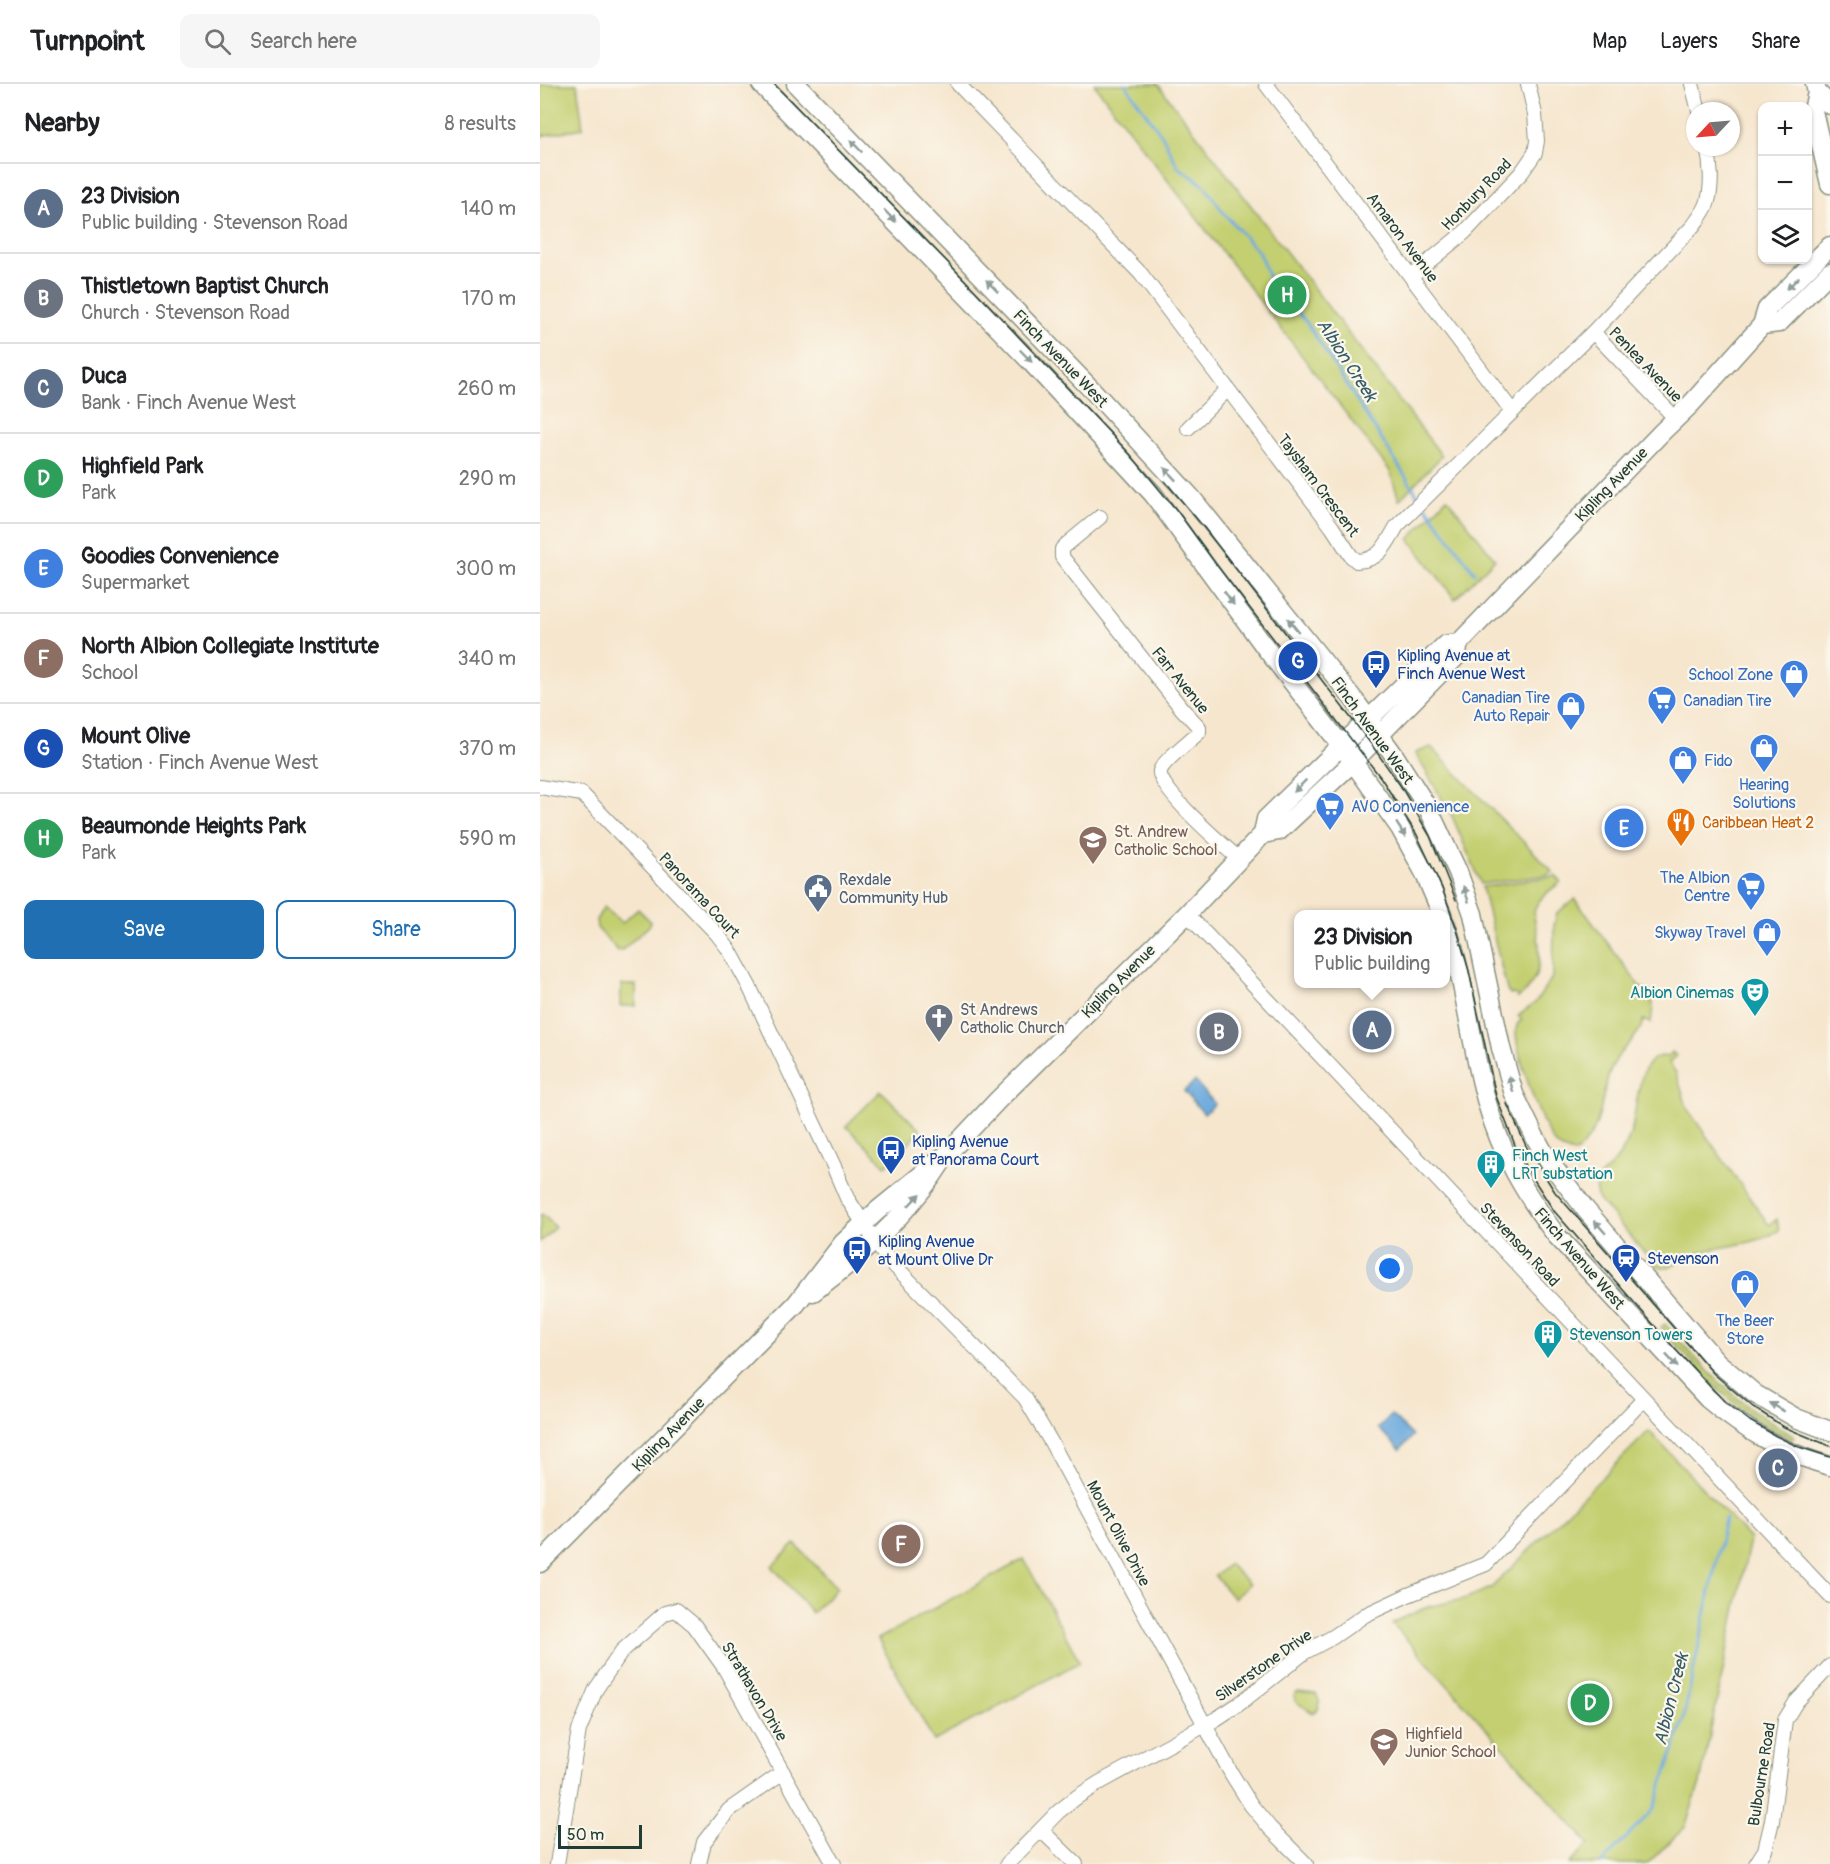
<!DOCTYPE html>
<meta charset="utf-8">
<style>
body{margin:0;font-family:Pangolin,sans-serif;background:#f6f6f6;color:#202124}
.controls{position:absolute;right:18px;top:18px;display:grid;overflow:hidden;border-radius:12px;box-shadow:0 2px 4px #0004}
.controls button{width:54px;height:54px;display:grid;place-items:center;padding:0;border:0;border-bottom:2px solid #e0e0e0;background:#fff;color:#202124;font:30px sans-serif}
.compass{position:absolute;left:1146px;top:18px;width:54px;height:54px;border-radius:50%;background:#fff;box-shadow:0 2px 4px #0004;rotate:244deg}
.scale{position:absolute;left:18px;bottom:15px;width:84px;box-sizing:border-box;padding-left:6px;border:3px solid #1f3d34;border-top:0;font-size:16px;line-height:21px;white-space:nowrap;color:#1f3d34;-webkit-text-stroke:4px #fbf7ec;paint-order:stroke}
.you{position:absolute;left:850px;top:1185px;width:21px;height:21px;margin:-15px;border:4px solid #fff;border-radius:50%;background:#1a73e8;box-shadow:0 0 0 9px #1a73e833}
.badge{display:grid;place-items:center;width:39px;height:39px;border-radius:50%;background:#1f6fb2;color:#fff;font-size:20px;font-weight:700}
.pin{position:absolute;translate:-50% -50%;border:3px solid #fff;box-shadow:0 2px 6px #0006}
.popup{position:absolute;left:754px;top:826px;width:156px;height:78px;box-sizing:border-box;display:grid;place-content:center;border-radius:12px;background:#fff;filter:drop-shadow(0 2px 4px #0005);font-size:20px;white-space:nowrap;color:#757577}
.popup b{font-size:22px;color:#202124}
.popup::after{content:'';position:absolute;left:50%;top:100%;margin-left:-12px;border:12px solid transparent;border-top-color:#fff}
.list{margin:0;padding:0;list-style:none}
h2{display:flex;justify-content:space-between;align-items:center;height:78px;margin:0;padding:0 24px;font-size:26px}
h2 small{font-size:20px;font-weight:400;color:#757577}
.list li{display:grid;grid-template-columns:39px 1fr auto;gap:18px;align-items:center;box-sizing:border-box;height:90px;padding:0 24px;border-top:2px solid #e0e0e0}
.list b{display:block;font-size:22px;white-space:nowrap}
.list p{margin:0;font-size:20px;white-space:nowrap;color:#757577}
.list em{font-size:20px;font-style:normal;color:#757577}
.actions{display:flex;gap:12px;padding:18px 24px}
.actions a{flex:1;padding:14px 0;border:2px solid #1f6fb2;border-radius:12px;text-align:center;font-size:21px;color:#1f6fb2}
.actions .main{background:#1f6fb2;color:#fff}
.icon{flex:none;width:33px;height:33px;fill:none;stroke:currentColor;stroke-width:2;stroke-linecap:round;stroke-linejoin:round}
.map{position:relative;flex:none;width:1290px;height:1780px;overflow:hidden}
header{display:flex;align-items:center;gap:36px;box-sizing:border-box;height:84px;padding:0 30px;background:#fff;border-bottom:2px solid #e0e0e0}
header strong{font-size:28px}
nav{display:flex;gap:33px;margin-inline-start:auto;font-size:21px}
.search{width:420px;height:54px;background:#f6f6f6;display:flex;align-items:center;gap:15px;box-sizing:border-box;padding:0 21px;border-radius:12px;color:#757577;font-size:22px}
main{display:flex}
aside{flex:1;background:#fff}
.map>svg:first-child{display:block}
.green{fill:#c3cf70;stroke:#718652;stroke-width:1.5}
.water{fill:#6ba9dd;stroke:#457388;stroke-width:1.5}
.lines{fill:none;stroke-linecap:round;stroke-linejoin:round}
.stream{stroke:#6ba9dd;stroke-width:3}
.street-casing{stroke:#8a9281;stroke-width:16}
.secondary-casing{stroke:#8a9281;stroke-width:21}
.street{stroke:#fff;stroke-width:14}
.secondary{stroke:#fff;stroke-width:18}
.tram{stroke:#1f3d34;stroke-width:1.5}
.oneway{fill:#8f9e9a}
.labels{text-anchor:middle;stroke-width:4.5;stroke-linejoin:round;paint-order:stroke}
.street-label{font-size:16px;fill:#1f3d34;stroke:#fbf7ec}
.transit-label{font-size:16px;fill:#164399;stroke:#fbf7ec;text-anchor:start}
.shop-label{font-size:16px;fill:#366cbe;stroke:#fbf7ec;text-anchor:end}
.food-label{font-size:16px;fill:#c56008;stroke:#fbf7ec;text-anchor:start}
.education-label{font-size:16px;fill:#785e54;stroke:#fbf7ec;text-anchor:start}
.service-label{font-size:16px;fill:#4e5e75;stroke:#fbf7ec;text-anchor:start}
.culture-label{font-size:16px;fill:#0d838f;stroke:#fbf7ec;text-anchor:start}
.worship-label{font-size:16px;fill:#5b616d;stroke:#fbf7ec;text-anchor:start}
.water-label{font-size:18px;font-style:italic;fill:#365d67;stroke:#fbf7ec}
</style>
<header>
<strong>Turnpoint</strong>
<div class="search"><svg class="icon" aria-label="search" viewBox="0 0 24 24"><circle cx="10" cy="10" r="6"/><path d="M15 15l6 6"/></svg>Search here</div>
<nav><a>Map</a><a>Layers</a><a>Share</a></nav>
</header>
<main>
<aside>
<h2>Nearby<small>8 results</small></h2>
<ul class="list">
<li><span class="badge" style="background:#5c6f8a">A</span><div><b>23 Division</b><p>Public building · Stevenson Road</p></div><em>140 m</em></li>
<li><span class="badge" style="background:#6b7280">B</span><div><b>Thistletown Baptist Church</b><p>Church · Stevenson Road</p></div><em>170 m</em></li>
<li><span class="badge" style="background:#5c6f8a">C</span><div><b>Duca</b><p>Bank · Finch Avenue West</p></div><em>260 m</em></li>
<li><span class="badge" style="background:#2e9e5b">D</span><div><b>Highfield Park</b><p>Park</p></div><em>290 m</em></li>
<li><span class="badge" style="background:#3f7fe0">E</span><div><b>Goodies Convenience</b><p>Supermarket</p></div><em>300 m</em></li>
<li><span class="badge" style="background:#8d6e63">F</span><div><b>North Albion Collegiate Institute</b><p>School</p></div><em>340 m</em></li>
<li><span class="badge" style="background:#1a4fb4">G</span><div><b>Mount Olive</b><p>Station · Finch Avenue West</p></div><em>370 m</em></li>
<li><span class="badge" style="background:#2e9e5b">H</span><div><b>Beaumonde Heights Park</b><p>Park</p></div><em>590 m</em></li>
</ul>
<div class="actions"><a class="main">Save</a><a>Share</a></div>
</aside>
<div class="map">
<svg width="1290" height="1780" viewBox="0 0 1290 1780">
<rect width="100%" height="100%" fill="#fbf7ec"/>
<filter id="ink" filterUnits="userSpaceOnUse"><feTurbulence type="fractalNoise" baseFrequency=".0167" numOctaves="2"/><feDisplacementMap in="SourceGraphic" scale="12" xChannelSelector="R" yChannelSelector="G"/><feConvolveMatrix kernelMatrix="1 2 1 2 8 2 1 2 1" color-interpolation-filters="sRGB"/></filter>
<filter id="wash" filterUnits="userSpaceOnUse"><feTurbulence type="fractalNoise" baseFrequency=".008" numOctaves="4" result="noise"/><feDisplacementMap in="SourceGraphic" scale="24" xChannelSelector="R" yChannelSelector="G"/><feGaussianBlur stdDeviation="1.35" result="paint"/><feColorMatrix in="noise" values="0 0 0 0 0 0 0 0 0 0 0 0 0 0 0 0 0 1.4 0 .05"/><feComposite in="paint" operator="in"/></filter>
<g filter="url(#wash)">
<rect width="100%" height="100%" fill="#f6e6ce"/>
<path class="green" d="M0 0H37L43 44 0 52Z
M554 0H618L902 372 859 416 850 387Z
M907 414 955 475 915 515 869 455Z
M891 663 1013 788 1007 791 941 800 912 732 875 669Z
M1016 792 1021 798C1012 805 999 813 995 825 993 832 995 840 997 847 1002 875 1001 896 978 914L975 910H970L967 906 942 803Z
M1035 815 1100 903 1111 908 1113 922 1111 939 1103 936C1101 951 1085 961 1077 974 1061 999 1065 1022 1054 1046 1050 1054 1043 1061 1037 1068L1033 1069C1028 1067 1020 1065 1016 1061 1002 1045 976 969 976 948 976 942 977 939 982 936L978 932 996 918 1013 892 1014 841 1017 829Z
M64 823 82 839 98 825 111 838 109 842 82 866 78 867 57 844 56 836Z
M81 901H96V922H80Z
M1132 968 1136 972 1129 978 1136 989 1148 1026 1229 1141 1237 1135 1239 1146C1211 1164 1178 1160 1149 1172 1136 1177 1129 1188 1115 1181L1059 1116C1055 1109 1054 1101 1059 1094 1061 1090 1066 1088 1069 1084 1079 1074 1087 1062 1091 1048 1098 1029 1095 965 1128 973Z
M341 1007 381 1047 346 1082 306 1042Z
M2 1130 15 1143 0 1158V1132Z
M1125 1240C1166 1287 1197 1321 1252 1351L1254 1354 1251 1355C1193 1327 1163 1291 1121 1243Z
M1109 1347 1210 1455 1160 1699 1145 1743 1107 1780H1029L1049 1760 852 1539 887 1523 924 1515 951 1504Z
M255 1460 297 1504 272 1529 232 1482Z
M484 1475 540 1578 394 1657 338 1555Z
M689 1480 709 1500 694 1515 675 1492Z
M758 1608 776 1610 780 1617 778 1626 773 1629 755 1617 754 1611Z"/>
<path class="water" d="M655 997 675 1020 664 1030 644 1007Z
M851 1331 873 1352 860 1366 838 1344Z"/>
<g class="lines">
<path class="stream" d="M585 0 623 53 638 83 664 101 683 128 719 169 729 194 767 239 880 415
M884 420 935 489
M1061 1780 1114 1725 1143 1637 1185 1435"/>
</g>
</g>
<g filter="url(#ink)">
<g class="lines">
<g class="street-casing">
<path id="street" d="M418 0 601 190 792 443 811 472 817 477C841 476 846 460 857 442L1053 248 1154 141C1158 135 1164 128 1167 120 1173 103 1171 80 1167 63
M726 0 972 327
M1152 0 1159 27
M871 192 925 148 982 88 995 69 997 57 995 30 988 0
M1053 248 1136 335
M648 344 687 306
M560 433 526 461 522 465V473L642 625 659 643V648C650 657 623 677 620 687 615 703 685 763 699 775
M0 703 42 710 177 850 190 867 209 902 299 1093
M647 830 1290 1512
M295 1086 307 1114 345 1172 485 1314 511 1358 691 1689 711 1721 730 1744 766 1780
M501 1746 536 1780
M17 1780 39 1646 56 1605 82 1567 125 1529 136 1526 154 1541 184 1583 294 1780
M159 1780 164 1758 189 1726 243 1688
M467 1780 518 1728 537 1713 559 1699 676 1635 699 1620 765 1568 793 1553 825 1531 868 1511 946 1480 1103 1316
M1216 1780 1225 1766 1232 1737 1245 1636 1256 1618 1290 1582"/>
</g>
<g class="secondary-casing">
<path id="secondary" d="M221 0 490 277 613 410 725 563 801 661 860 744 884 788 902 830
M256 0 555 309 650 412 815 617 854 671 889 726 918 788 933 830 961 964 974 1010 995 1053 1008 1076 1046 1126 1177 1278 1215 1310 1256 1334 1290 1347
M1275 0 1277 8 1273 27 1290 100
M1277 8 1290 21
M1222 241 1239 239 1290 188
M723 750 739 747 813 678 916 573 919 559 1122 348 1151 320 1222 241 1227 225 1290 162
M906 841C926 899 930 960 947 1019 961 1069 985 1110 1016 1151L1168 1315C1205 1346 1243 1369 1290 1382
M273 1208C320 1173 370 1128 401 1079
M0 1479 256 1220 303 1159 337 1127 407 1070 458 1016 647 830 723 750 726 735 905 561 919 559"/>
</g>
<use href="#street" class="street"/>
<use href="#secondary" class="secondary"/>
<path class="tram" d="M234 0 421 192 590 370 638 428 675 479 841 694 877 751 902 804 917 846 929 887 956 1012 980 1074 1014 1127 1135 1265 1184 1317 1210 1337 1236 1352 1259 1363 1290 1373
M625 397 662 441 831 660 860 701 890 752 916 816
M967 1020 987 1064 1015 1108 1174 1290 1213 1323 1244 1343 1290 1362"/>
</g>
<defs><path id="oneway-solid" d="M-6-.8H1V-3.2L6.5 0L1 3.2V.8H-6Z" transform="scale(1.5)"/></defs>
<g class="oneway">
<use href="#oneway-solid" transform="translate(316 62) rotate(-134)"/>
<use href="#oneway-solid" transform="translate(350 132) rotate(46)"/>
<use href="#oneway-solid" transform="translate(1253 199) rotate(135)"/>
<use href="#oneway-solid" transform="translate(452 202) rotate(-134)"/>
<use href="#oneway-solid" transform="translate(486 272) rotate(46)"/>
<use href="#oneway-solid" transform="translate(630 390) rotate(-133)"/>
<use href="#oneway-solid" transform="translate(689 514) rotate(54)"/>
<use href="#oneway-solid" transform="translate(753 541) rotate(-129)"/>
<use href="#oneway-solid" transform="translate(760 702) rotate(135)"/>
<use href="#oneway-solid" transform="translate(861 746) rotate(57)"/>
<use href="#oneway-solid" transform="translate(926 810) rotate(-109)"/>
<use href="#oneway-solid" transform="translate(971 1000) rotate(-105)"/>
<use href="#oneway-solid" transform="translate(374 1116) rotate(-46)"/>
<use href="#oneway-solid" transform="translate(1060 1143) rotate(-131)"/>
<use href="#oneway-solid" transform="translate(1132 1277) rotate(47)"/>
<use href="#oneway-solid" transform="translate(1237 1323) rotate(-149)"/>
</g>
</g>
<defs>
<g id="bus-pin" transform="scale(1.5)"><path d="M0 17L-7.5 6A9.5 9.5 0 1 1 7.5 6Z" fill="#1a4fb4" stroke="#fbf7ec"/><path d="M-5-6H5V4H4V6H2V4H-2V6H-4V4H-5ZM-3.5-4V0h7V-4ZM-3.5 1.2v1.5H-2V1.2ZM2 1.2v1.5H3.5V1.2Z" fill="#fff"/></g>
<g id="shop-pin" transform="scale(1.5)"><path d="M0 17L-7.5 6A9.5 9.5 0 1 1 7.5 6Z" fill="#3f7fe0" stroke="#fbf7ec"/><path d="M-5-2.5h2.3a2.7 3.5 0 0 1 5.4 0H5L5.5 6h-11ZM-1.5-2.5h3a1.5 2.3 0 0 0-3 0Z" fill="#fff"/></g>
<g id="supermarket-pin" transform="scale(1.5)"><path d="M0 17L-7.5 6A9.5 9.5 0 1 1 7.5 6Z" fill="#3f7fe0" stroke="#fbf7ec"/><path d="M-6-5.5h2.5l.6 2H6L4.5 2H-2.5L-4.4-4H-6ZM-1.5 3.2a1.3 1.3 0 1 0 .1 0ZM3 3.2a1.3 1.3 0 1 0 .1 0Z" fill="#fff"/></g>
<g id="restaurant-pin" transform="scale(1.5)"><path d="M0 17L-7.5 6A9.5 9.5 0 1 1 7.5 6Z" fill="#e8710a" stroke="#fbf7ec"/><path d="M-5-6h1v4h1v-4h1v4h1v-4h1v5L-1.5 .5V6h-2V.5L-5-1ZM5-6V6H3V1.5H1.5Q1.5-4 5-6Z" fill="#fff"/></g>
<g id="school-pin" transform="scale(1.5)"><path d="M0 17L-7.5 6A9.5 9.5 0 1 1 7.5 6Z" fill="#8d6e63" stroke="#fbf7ec"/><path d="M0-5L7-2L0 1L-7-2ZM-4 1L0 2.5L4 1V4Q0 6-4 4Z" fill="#fff"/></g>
<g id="civic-pin" transform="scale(1.5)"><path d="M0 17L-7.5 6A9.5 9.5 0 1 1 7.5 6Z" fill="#5c6f8a" stroke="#fbf7ec"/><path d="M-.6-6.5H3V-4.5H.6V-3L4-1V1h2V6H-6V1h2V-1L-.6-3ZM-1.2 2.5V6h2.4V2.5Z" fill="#fff"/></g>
<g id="theatre-pin" transform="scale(1.5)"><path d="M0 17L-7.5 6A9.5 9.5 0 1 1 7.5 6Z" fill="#0f9aa8" stroke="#fbf7ec"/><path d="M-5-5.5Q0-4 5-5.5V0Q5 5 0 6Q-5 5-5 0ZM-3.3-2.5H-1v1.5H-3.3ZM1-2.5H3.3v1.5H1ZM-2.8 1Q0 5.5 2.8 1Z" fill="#fff"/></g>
<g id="church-pin" transform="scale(1.5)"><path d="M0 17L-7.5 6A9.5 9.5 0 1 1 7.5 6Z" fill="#6b7280" stroke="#fbf7ec"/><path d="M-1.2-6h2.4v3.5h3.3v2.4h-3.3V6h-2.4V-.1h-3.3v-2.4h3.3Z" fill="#fff"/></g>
<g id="building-pin" transform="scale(1.5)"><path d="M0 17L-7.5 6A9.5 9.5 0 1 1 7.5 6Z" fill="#0f9aa8" stroke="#fbf7ec"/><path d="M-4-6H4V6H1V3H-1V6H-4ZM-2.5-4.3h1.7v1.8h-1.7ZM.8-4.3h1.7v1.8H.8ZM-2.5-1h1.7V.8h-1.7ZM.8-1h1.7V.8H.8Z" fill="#fff"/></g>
<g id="station-pin" transform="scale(1.5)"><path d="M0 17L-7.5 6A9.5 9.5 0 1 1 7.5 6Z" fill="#1a4fb4" stroke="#fbf7ec"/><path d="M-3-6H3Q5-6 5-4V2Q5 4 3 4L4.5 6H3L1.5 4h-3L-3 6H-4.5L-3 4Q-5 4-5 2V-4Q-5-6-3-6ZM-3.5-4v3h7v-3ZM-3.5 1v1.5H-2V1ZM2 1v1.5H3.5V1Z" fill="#fff"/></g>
</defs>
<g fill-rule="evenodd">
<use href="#bus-pin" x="836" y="580"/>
<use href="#shop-pin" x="1254" y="590"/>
<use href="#supermarket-pin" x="1122" y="616"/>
<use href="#shop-pin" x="1031" y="622"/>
<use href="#shop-pin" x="1224" y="664"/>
<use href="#shop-pin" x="1143" y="676"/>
<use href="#supermarket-pin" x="790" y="722"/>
<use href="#restaurant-pin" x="1141" y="738"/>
<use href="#school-pin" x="553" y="756"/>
<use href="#supermarket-pin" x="1211" y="802"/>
<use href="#civic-pin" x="278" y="804"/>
<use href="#shop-pin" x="1227" y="848"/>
<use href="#theatre-pin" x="1215" y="908"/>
<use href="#church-pin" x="399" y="934"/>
<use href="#bus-pin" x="351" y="1066"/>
<use href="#building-pin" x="951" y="1080"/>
<use href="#bus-pin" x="317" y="1166"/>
<use href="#station-pin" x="1086" y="1174"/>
<use href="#shop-pin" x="1205" y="1200"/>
<use href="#building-pin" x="1008" y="1250"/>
<use href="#school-pin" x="844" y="1658"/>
</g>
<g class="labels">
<g class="street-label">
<text transform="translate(936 110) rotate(-46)" y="6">Honbury Road</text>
<text transform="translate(863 153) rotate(53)" y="6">Amaron Avenue</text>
<text transform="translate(521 274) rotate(46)" y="6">Finch Avenue West</text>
<text transform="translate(1106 280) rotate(46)" y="6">Penlea Avenue</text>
<text transform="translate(1071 400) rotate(-46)" y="6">Kipling Avenue</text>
<text transform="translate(779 401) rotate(53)" y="6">Taysham Crescent</text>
<text transform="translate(641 596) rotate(51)" y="6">Farr Avenue</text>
<text transform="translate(833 646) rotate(54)" y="6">Finch Avenue West</text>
<text transform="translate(160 811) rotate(47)" y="6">Panorama Court</text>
<text transform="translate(578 897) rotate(-45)" y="6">Kipling Avenue</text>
<text transform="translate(980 1160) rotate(47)" y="6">Stevenson Road</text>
<text transform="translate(1040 1174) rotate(49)" y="6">Finch Avenue West</text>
<text transform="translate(128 1350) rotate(-46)" y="6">Kipling Avenue</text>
<text transform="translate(579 1449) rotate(62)" y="6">Mount Olive Drive</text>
<text transform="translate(723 1581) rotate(-35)" y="6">Silverstone Drive</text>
<text transform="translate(215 1607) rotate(59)" y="6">Strathavon Drive</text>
<text transform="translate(1221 1690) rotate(-81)" y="6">Bulbourne Road</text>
</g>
<g class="transit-label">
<text x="857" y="577">Kipling Avenue at<tspan x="857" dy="18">Finch Avenue West</tspan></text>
<text x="372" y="1063">Kipling Avenue<tspan x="372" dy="18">at Panorama Court</tspan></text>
<text x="338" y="1163">Kipling Avenue<tspan x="338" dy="18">at Mount Olive Dr</tspan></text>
<text x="1107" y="1180">Stevenson</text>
</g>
<g class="shop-label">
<text x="1233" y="596">School Zone</text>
<text x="1010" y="619">Canadian Tire<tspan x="1010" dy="18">Auto Repair</tspan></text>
<text x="1143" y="622" text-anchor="start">Canadian Tire</text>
<text x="1164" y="682" text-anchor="start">Fido</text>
<text x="1224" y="706" text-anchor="middle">Hearing<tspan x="1224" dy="18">Solutions</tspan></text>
<text x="811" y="728" text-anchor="start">AVO Convenience</text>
<text x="1190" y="799">The Albion<tspan x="1190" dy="18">Centre</tspan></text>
<text x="1206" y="854">Skyway Travel</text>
<text x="1205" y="1242" text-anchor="middle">The Beer<tspan x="1205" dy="18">Store</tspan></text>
</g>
<g class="food-label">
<text x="1162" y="744">Caribbean Heat 2</text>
</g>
<g class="education-label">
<text x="574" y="753">St. Andrew<tspan x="574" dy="18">Catholic School</tspan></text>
<text x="865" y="1655">Highfield<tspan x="865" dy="18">Junior School</tspan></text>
</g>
<g class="service-label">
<text x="299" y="801">Rexdale<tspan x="299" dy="18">Community Hub</tspan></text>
</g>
<g class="culture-label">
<text x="1194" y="914" text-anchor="end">Albion Cinemas</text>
<text x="972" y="1077">Finch West<tspan x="972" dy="18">LRT substation</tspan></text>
<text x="1029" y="1256">Stevenson Towers</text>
</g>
<g class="worship-label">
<text x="420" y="931">St Andrews<tspan x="420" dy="18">Catholic Church</tspan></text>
</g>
<g class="water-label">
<text transform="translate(807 276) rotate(57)" y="6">Albion Creek</text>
<text transform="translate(1131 1615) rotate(-76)" y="6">Albion Creek</text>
</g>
</g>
</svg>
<div class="controls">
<button>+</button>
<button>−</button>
<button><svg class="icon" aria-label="layers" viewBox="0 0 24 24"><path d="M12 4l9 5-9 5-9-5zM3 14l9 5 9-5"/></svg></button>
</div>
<svg class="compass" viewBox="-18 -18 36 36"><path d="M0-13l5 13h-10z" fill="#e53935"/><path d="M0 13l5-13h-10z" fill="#757577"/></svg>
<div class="scale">50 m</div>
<div class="you"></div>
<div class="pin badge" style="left:832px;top:946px;background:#5c6f8a">A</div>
<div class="popup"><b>23 Division</b>Public building</div>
<div class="pin badge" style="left:679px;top:948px;background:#6b7280">B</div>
<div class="pin badge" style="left:1238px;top:1384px;background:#5c6f8a">C</div>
<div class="pin badge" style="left:1050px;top:1619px;background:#2e9e5b">D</div>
<div class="pin badge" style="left:1084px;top:744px;background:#3f7fe0">E</div>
<div class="pin badge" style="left:361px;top:1460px;background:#8d6e63">F</div>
<div class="pin badge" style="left:758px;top:577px;background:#1a4fb4">G</div>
<div class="pin badge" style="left:747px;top:211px;background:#2e9e5b">H</div>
</div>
</main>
